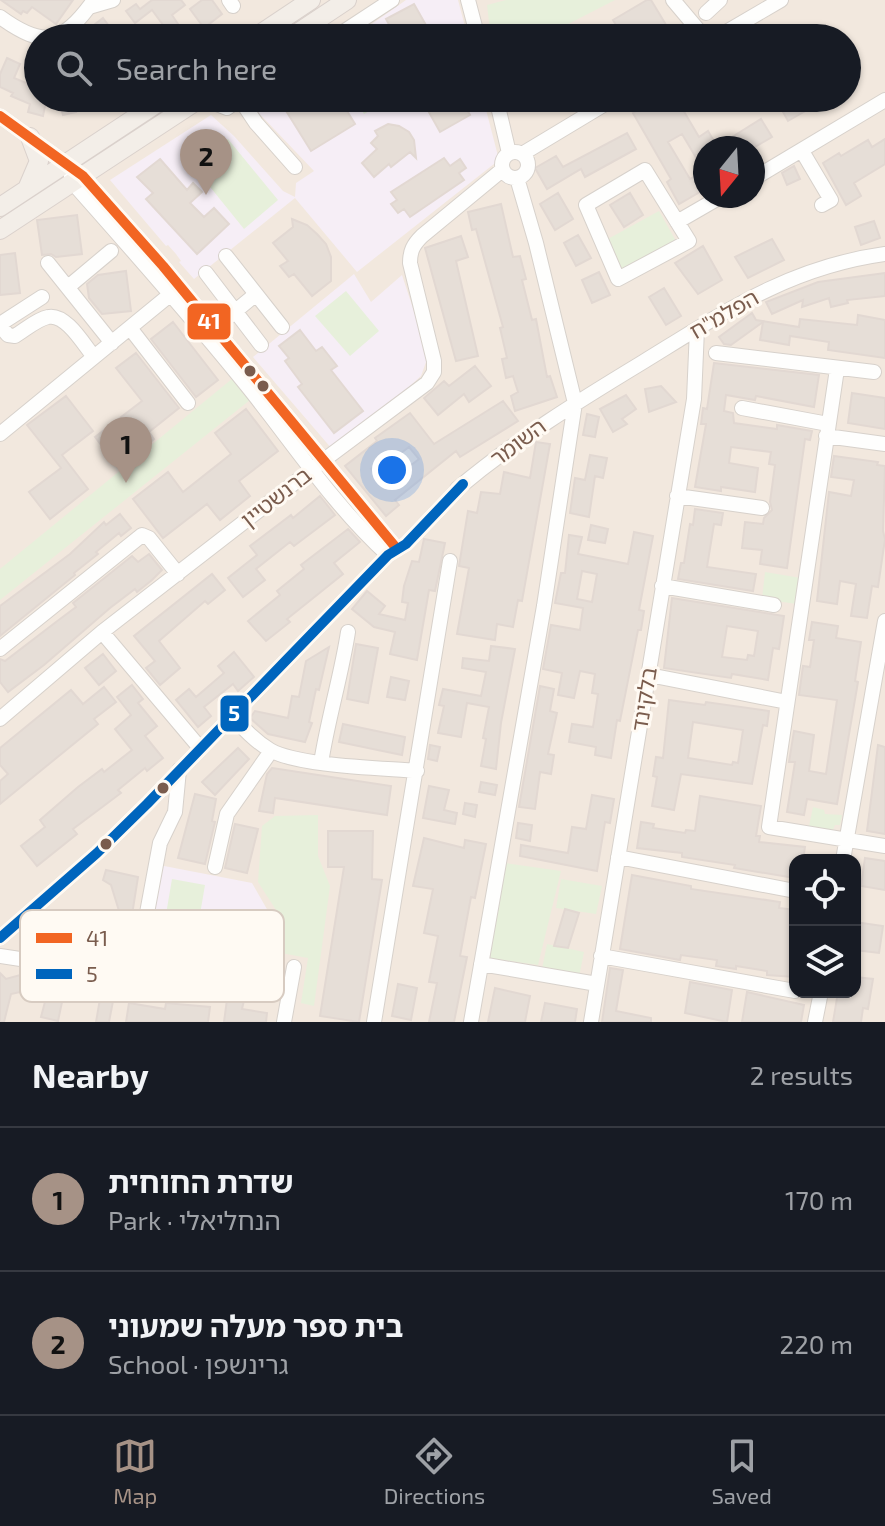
<!DOCTYPE html>
<meta charset="utf-8">
<style>
body{margin:0;font-family:"Exo 2","Noto Sans Hebrew",sans-serif;background:#242831;color:#f1f3f6}
.controls{position:absolute;right:24px;bottom:24px;display:grid;overflow:hidden;border-radius:16px;box-shadow:0 2px 6px #0004}
.controls button{width:72px;height:72px;display:grid;place-items:center;padding:0;border:0;border-bottom:2px solid #363941;background:#171b24;color:#f1f3f6;font:40px sans-serif}
.compass{position:absolute;left:693px;top:136px;width:72px;height:72px;border-radius:50%;background:#171b24;box-shadow:0 2px 6px #0004;rotate:198deg}
.you{position:absolute;left:392px;top:470px;width:28px;height:28px;margin:-20px;border:6px solid #fff;border-radius:50%;background:#1a73e8;box-shadow:0 0 0 12px #1a73e833}
.badge{display:grid;place-items:center;width:52px;height:52px;border-radius:50%;background:#a69286;color:#111;font-size:26px;font-weight:700}
.pin{position:absolute;translate:-50% -66px;filter:drop-shadow(0 2px 4px #0008)}
.pin::after{content:'';position:absolute;top:42px;width:28px;height:24px;background:inherit;clip-path:polygon(0 0,100% 0,50% 100%)}
.list{margin:0;padding:0;list-style:none}
h2{display:flex;justify-content:space-between;align-items:center;height:104px;margin:0;padding:0 32px;font-size:34px}
h2 small{font-size:26px;font-weight:400;color:#9ea1a6}
.list li{display:grid;grid-template-columns:52px 1fr auto;gap:24px;align-items:center;box-sizing:border-box;height:144px;padding:0 32px;border-top:2px solid #363941}
.list b{display:block;font-size:30px;white-space:nowrap}
.list p{margin:0;font-size:26px;white-space:nowrap;color:#9ea1a6}
.list em{font-size:26px;font-style:normal;color:#9ea1a6}
.icon{flex:none;width:44px;height:44px;fill:none;stroke:currentColor;stroke-width:2;stroke-linecap:round;stroke-linejoin:round}
.map{position:relative;flex:none;width:885px;height:1022px;overflow:hidden}
.search{position:absolute;background:#171b24;box-shadow:0 2px 6px #0004;left:24px;right:24px;top:24px;height:88px;display:flex;align-items:center;gap:20px;box-sizing:border-box;padding:0 28px;border-radius:44px;color:#9ea1a6;font-size:30px}
.sheet{height:392px;background:#171b24}
nav{display:flex;justify-content:space-around;align-items:center;box-sizing:border-box;height:112px;border-top:2px solid #363941;background:#171b24;font-size:22px;color:#9ea1a6}
nav a{display:grid;justify-items:center;gap:4px}
nav .on{color:#a69286}
.map>svg:first-child{display:block}
.residential{fill:#f2e8de;fill-rule:evenodd}
.education{fill:#f6eef6}
.green{fill:#e7f0db}
.building{fill:#e6ded7;stroke:#e2d8d2;stroke-width:2;fill-rule:evenodd}
.lines{fill:none;stroke-linecap:round;stroke-linejoin:round}
.minor-casing{stroke:#d7d1cb;stroke-width:16}
.major-casing{stroke:#dad1cc;stroke-width:20}
.minor{stroke:#fefefd;stroke-width:14}
.major{stroke:#f3eee8;stroke-width:18}
.bus-1-casing{stroke:#fffaf3;stroke-width:16}
.bus-2-casing{stroke:#fffaf3;stroke-width:16}
.bus-1{stroke:#f26522;stroke-width:10}
.bus-2{stroke:#0065bd;stroke-width:10}
.bus-dot{fill:#7a5c4d;stroke:#fffaf3;stroke-width:3}
.labels{text-anchor:middle;stroke-width:6;stroke-linejoin:round;paint-order:stroke}
.street-label{font-size:22px;fill:#7a5c4d;stroke:#fffaf3}
.key{fill:#fffaf3;stroke:#d7cbc1;stroke-width:2}
.key-label{font-size:22px;fill:#7a5c4d}
.line-badge{stroke:#fffaf3;stroke-width:3}
.badge-label{font-size:22px;text-anchor:middle;font-weight:bold;fill:#fff}
</style>
<div class="map">
<svg width="885" height="1022" viewBox="0 0 885 1022">
<rect width="100%" height="100%" fill="#f9f5f0"/>
<path class="residential" d="M0 0H885V1022H0ZM38 38H847V98H38ZM705 148H753V196H705ZM795 860H855V992H795Z"/>
<path class="education" d="M406 0H458L468 38H352Z
M266 98H483L499 160 357 272 295 198 194 279 179 262 181 261 176 254 168 245 166 246 110 180 211 115 234 136 283 191 295 197 296 183 314 171 253 107Z
M354 274 371 302 402 275 426 348V362L421 376 401 394 332 449 253 357Z
M159 865 252 883 268 911 256 1001 140 980Z"/>
<path class="green" d="M506 0H615L541 38H491L487 5Z
M355 98H392L364 114Z
M228 139 278 200 244 229 194 167Z
M659 211 676 241 620 271 606 240Z
M346 291 379 331 350 356 315 316Z
M238 374 255 396 0 600V569Z
M765 572 801 578 797 604 762 599Z
M813 807 824 810 825 814 842 815 840 825H835L831 834 811 831 809 826Z
M318 815V856L330 886 314 1006 301 1003 308 958 270 951 276 910 258 882 262 826 275 816Z
M505 863 561 871 538 965 490 958Z
M172 879 205 885 197 932 164 926Z
M561 879 602 886 596 914 556 908Z
M547 944 584 952 579 977 542 969Z"/>
<path class="building" d="M1 0H73L56 24 32 7 27 13 23 11 21 14Z
M152 0H181L185 5 172 15 182 30 172 37 152 10 135 23 126 11 136 4 140 9Z
M202 0H212L222 14 204 28 190 9Z
M647 0H651L674 38H624L613 20Z
M414 4 426 25 415 31 419 38H388L384 32 391 28 386 19Z
M103 18 118 38H90L85 32Z
M7 58 20 64 14 78 38 88V99L46 101 43 116 28 112 30 104 11 96 13 93 0 87V74Z
M58 98H72L76 112 63 115Z
M285 98H339L355 124 311 151 280 101Z
M421 98H460L470 115 440 132Z
M659 98H676L699 137 708 131 718 148H705V189L679 204 667 182 671 179 633 113ZM682 134 704 171 690 179 668 142Z
M782 98H828L788 121 777 101Z
M761 119 772 137 753 148H738L732 137Z
M388 124 399 126 409 132 414 140 416 158 410 152 391 167 389 164 374 177 362 163 377 149 371 143 378 136 375 131Z
M627 133 636 149 585 177 581 169 547 189 535 168 556 156 563 167Z
M885 139V164L854 183 861 196 846 205 823 163 839 153 841 156 868 140 872 147Z
M444 158 450 166 460 159 466 168 459 173 464 180 410 217 404 209 398 213 391 204 397 200 391 192Z
M160 159 187 190 193 183 202 192 190 203 204 217 214 208 229 224 197 254 146 199 153 193 137 177Z
M794 166 800 179 787 185 782 173Z
M558 193 573 219 555 230 540 204Z
M630 193 643 215 624 227 610 205Z
M501 204 513 257 520 256 526 279 522 280 532 320 536 319 547 377 550 376 557 397 515 411 511 396 518 392 513 376 506 378 502 359 507 358 500 328 503 327 476 229 472 230 468 212Z
M77 215 82 254 56 257 51 254 42 255 37 220Z
M292 219 307 225 317 234 326 244 331 257V281L312 296 294 274 289 277 280 266 288 261 273 243 293 227Z
M874 221 880 238 861 245 855 227Z
M578 235 591 258 576 266 564 243Z
M461 236 468 257 456 261 478 356 456 361 425 248Z
M772 239 784 260 748 278 735 257Z
M703 246 722 280 698 294 675 263Z
M15 253 20 293 0 295V255Z
M126 271 131 311 102 314 89 298 87 284 98 275Z
M599 272 610 295 592 303 582 280Z
M885 273V296L847 300 848 303 831 307 829 298 802 307 803 300 772 314 766 302 818 282Z
M664 288 681 316 666 325 649 297Z
M752 313 756 320 799 327 800 319 857 325 858 315 885 320V358L828 350 829 342 790 336 789 345 760 340 763 322 731 345 724 344 719 337Z
M173 322 218 380 196 397 151 339Z
M300 330 316 351 322 347 337 366 331 370 363 411 334 433 298 387 302 384 285 361 289 358 279 346Z
M136 353 179 408 149 432 154 439 118 467 95 437 142 401 116 368Z
M714 363 819 375 814 407 756 396 755 400 726 395 724 411 733 413 734 423 777 429V425L812 431 810 440 805 439 787 568 760 564 762 550 742 548 745 522 763 524 764 518 772 510 770 502 775 465 769 464 771 452 731 447 729 463 758 468 755 492 721 487V491L695 487 706 424H701L703 408 707 409Z
M475 366 491 386 469 402 464 394 438 415 424 398 444 381 449 386Z
M661 386 676 402 649 412 645 389Z
M852 393 885 398V429L848 423Z
M626 395 636 409 622 419 627 424 613 432 600 409Z
M66 396 93 431 62 455 88 489 50 519 29 492 61 468 27 425Z
M503 401 518 421 460 457 456 451 395 500 399 505 386 516 345 466 377 441 375 438 410 413 434 444ZM409 447 419 459 384 486 371 469 388 456 392 460Z
M246 409 278 451 239 481 250 496 220 520 207 504 163 538 133 499 168 472 183 492 231 454 215 433Z
M587 414 599 417 595 437 583 435Z
M536 442 550 444 522 601 518 600 513 627 497 624 495 640 457 634 469 568 459 566 468 511 477 513 481 492 500 494 504 472 530 478Z
M590 455 607 458 603 478 595 476 589 517 570 513 575 478 585 480Z
M834 456 878 462 877 465 885 466 883 531 885 539 878 587 872 586 867 618 851 616 856 584 840 581 837 604 817 601 829 492 851 496 854 480 831 477Z
M320 496 335 515 294 546 290 542 256 569 265 580 243 597 228 578 257 555 250 546 291 515 293 518Z
M695 509 723 513 721 525 714 524 707 567 756 574 753 591 678 579 681 563H684L690 524 693 525Z
M120 514 131 528 121 536 119 533 96 552 98 554 74 573 75 575 0 636V606L70 554 104 522 106 525Z
M591 525 608 529 605 543 588 540Z
M348 529 360 542 334 563 343 574 287 619 290 622 266 641 248 621 280 595 277 591 304 569 301 565Z
M634 532 653 536 639 610 644 611 641 630H638L620 721 617 720 611 758 595 755 596 747 569 742 572 724 593 727 598 694 592 693 595 674 580 671 574 698 558 695 562 673 543 669 551 625 580 630 583 608 555 603 561 573H565L569 535 582 537 578 554 628 564ZM582 571 597 574 592 602 577 599Z
M424 539 445 543 435 591 429 590 417 660 390 654 395 632 374 627 352 609 367 591 385 606 379 614 405 620 408 603 402 602 404 586 412 561 419 562Z
M149 554 162 570 152 580 137 592 135 589 110 608 44 665 8 692 0 682V659L5 661 56 622 76 607 73 603 132 556 138 562Z
M212 574 225 590 208 604 205 601 159 641 180 668 160 685 146 668 155 661 134 636Z
M672 598 784 616 779 649 773 648 768 680 732 674 731 678 664 668ZM727 626 758 631 754 656 748 655 747 660 722 657Z
M812 622 838 626 836 638 861 642 855 681 858 682 837 804 807 799 804 815 787 812 795 762H789L794 731 814 735 809 771 826 774 837 700 799 695 803 666 810 667 814 640H809Z
M356 644 378 648 368 703 347 699Z
M491 646 515 649 501 723 496 769 481 766 486 739 483 738 489 707 467 703 461 737 438 733 444 706 439 705 443 689 481 696 486 672 462 668 463 658 489 661Z
M329 647 319 690 316 689 309 722 312 723 305 742 268 734 250 718 255 711 288 718 292 696 299 697 306 661Z
M234 652 254 677 238 691 233 684 204 707 211 716 198 727 176 700 189 689 196 697 224 673 218 666Z
M103 654 116 671 99 685 85 668Z
M391 677 409 681 405 700 387 697Z
M132 685 143 699 138 703 157 726 145 736 163 758 147 771 145 768 118 790 121 793 73 829 77 834 37 866 21 846 45 827 40 820 78 787 102 769 104 772 132 750 115 729 131 715 117 697Z
M540 686 554 689 550 711 557 713 548 754 554 755 551 774 540 772 535 809 519 807Z
M104 687 116 702 94 719 98 724 0 804V781L8 774 0 765V748L71 690 83 704Z
M669 700 705 705 706 702 769 711 767 726 763 725 752 784 681 774 674 810 652 806 657 777 653 776 656 757 663 758ZM693 722 743 730 738 763 733 762 732 765 688 758Z
M343 724 405 737 402 755 339 742Z
M430 745 440 747 437 761 428 759Z
M878 745 885 747V834L867 831Z
M238 748 249 759 215 795 202 782Z
M272 768 391 786 387 815 275 798 273 813 259 811 267 774Z
M481 782 497 785 495 795 479 792Z
M429 786 449 790 444 810 457 813 455 824 423 818Z
M195 794 216 799 212 821 215 822 205 864 178 858Z
M592 795 614 799 610 823 605 822 597 871 520 856 521 845 568 853 572 827 586 829Z
M700 796 761 806 756 836H760L759 842 805 847 803 860H795V878L734 868 735 865 682 857V853L637 848 641 822 654 824 653 828 685 833 686 830 695 831Z
M465 803 477 805 475 817 463 814Z
M518 823 532 825 530 841 516 838Z
M235 824 258 829 247 873 225 868Z
M328 831H373L372 879 382 880 359 1022 320 1016 344 867H328Z
M424 838 464 848 465 840 486 844 475 898 471 897 460 956 467 957 454 1022H429L437 983 429 982 438 936 424 933 433 889 413 886Z
M865 858 885 861V890L861 886Z
M106 870 138 877 132 915 120 914 111 885 103 880Z
M632 875 691 886V889L780 902 779 908 795 910V977L767 975V971L736 966V969L716 966 717 960 681 955 680 960 620 949Z
M565 909 579 913 568 948 554 946Z
M855 922 883 926 879 953 855 950Z
M201 948 211 951V959L238 966 240 958 253 962 242 1009 267 1013 266 1022H224L228 992 171 978 177 958 188 961 189 956 199 958Z
M610 968 623 970 616 1011 651 1018V1022H602Z
M0 973 6 979 24 974 29 990 11 994 4 1022H0Z
M43 973 57 987 76 982 80 998 62 1002 58 1021 41 1017 46 998 32 984Z
M855 977 873 979 868 1009 863 1008 861 1022H833L838 992H855Z
M690 982 732 990 727 1022 685 1013Z
M398 984 417 988 411 1020 392 1016Z
M495 988 530 996 525 1022H488Z
M747 992 804 1005 801 1022H742Z
M100 999 113 1001 109 1022H96Z
M129 1003 165 1009 166 1003 210 1007 208 1022H126Z
M545 1003 577 1009 575 1022H541Z"/>
<g class="lines">
<g class="minor-casing">
<path id="minor" d="M229 0 233 6
M468 0 478 38
M673 0 705 38
M89 7 113 0
M706 13 720 0
M0 17C44 49 63 44 94 0
M334 38 392 0
M716 38 781 0
M202 98 227 108 241 98
M496 98 509 153
M240 99 256 123 295 167
M0 116 83 176 163 266 397 549
M802 151 831 200 822 205
M502 165a13 13 0 1 1 26 0a13 13 0 1 1-26 0Z
M522 154 615 98
M645 170 689 241 618 279 586 205Z
M71 176 73 183C132 250 192 317 248 387 293 443 334 506 388 555
M753 179 885 100
M677 222 722 196
M226 256 282 327
M48 263 112 343
M206 273 261 345
M68 287 111 251
M0 324 42 297
M0 326 8 335 15 336C25 330 37 319 48 317 66 313 84 345 94 357
M130 328 188 403
M215 328 255 295
M716 353 874 372
M837 369 769 827 885 846
M742 408 828 424
M0 434 177 289
M826 436 885 444
M457 489C517 439 577 402 643 362 723 313 789 267 885 254
M677 496 762 508
M662 586 774 605
M102 632 200 748
M0 649 142 535 149 538 178 574
M649 675 787 702
M233 717C244 729 255 741 270 750 298 766 381 768 417 771
M0 719 102 632 324 460 427 383 434 372V361L410 263C410 251 413 245 422 236L502 170
M321 763C328 718 341 677 348 632
M618 857 795 891
M843 860 885 621
M215 867 227 814 271 751
M0 938 97 853 147 804 388 555 406 544 463 484
M0 956 132 976 136 972 160 843 175 812 179 770
M601 956 795 991
M481 964 597 984
M284 1022 294 967
M374 1022 450 561
M471 1022 544 606 575 403 536 243 517 178
M591 1022 694 399 697 329
M815 1022 821 992"/>
</g>
<g class="major-casing">
<path id="major" d="M254 38 311 0
M290 38 347 0
M27 189 39 161 30 137
M0 207 165 98
M0 230 201 98"/>
</g>
<use href="#minor" class="minor"/>
<use href="#major" class="major"/>
<g class="bus-1-casing">
<path id="bus-1" d="M0 116 83 176 163 266 397 549"/>
</g>
<g class="bus-2-casing">
<path id="bus-2" d="M0 938 97 853 147 804 388 555 406 544 463 484"/>
</g>
<use href="#bus-1" class="bus-1"/>
<use href="#bus-2" class="bus-2"/>
</g>
<g class="bus-dot">
<circle cx="250" cy="371" r="7"/>
<circle cx="263" cy="386" r="7"/>
<circle cx="163" cy="788" r="7"/>
<circle cx="106" cy="844" r="7"/>
</g>
<g class="labels">
<g class="street-label">
<text transform="translate(724 314) rotate(-30)" y="8">הפלמ"ח</text>
<text transform="translate(518 442) rotate(-37)" y="8">השומר</text>
<text transform="translate(276 497) rotate(-38)" y="8">ברנשטיין</text>
<text transform="translate(644 699) rotate(-81)" y="8">בלקינד</text>
</g>
</g>
<rect x="20" y="910" width="264" height="92" rx="12" class="key"/>
<rect x="36" y="933" width="36" height="10" fill="#f26522"/>
<rect x="36" y="969" width="36" height="10" fill="#0065bd"/>
<g class="key-label">
<text x="86" y="946">41</text>
<text x="86" y="982">5</text>
</g>
<g class="line-badge">
<rect x="186" y="302" width="46" height="39" rx="8" fill="#f26522"/>
<rect x="219" y="694" width="31" height="39" rx="8" fill="#0065bd"/>
</g>
<g class="badge-label">
<text x="209" y="329">41</text>
<text x="234" y="721">5</text>
</g>
</svg>
<div class="controls">
<button><svg class="icon" aria-label="locate" viewBox="0 0 24 24"><circle cx="12" cy="12" r="6"/><path d="M12 2v4M12 18v4M2 12h4M18 12h4"/></svg></button>
<button><svg class="icon" aria-label="layers" viewBox="0 0 24 24"><path d="M12 4l9 5-9 5-9-5zM3 14l9 5 9-5"/></svg></button>
</div>
<svg class="compass" viewBox="-18 -18 36 36"><path d="M0-13l5 13h-10z" fill="#e53935"/><path d="M0 13l5-13h-10z" fill="#9ea1a6"/></svg>
<div class="you"></div>
<div class="pin badge" style="left:126px;top:483px">1</div>
<div class="pin badge" style="left:206px;top:195px">2</div>
<div class="search"><svg class="icon" aria-label="search" viewBox="0 0 24 24"><circle cx="10" cy="10" r="6"/><path d="M15 15l6 6"/></svg>Search here</div>
</div>
<section class="sheet">
<h2>Nearby<small>2 results</small></h2>
<ul class="list">
<li><span class="badge">1</span><div><b>שדרת החוחית</b><p>Park · הנחליאלי</p></div><em>170 m</em></li>
<li><span class="badge">2</span><div><b>בית ספר מעלה שמעוני</b><p>School · גרינשפן</p></div><em>220 m</em></li>
</ul>
</section>
<nav>
<a class="on"><svg class="icon" aria-label="map" viewBox="0 0 24 24"><path d="M3 6l6-2 6 2 6-2v14l-6 2-6-2-6 2zM9 4v14M15 6v14"/></svg>Map</a>
<a><svg class="icon" aria-label="directions" viewBox="0 0 24 24"><path d="M12 3l9 9-9 9-9-9zM9 14v-3h6M13 9l2 2-2 2"/></svg>Directions</a>
<a><svg class="icon" aria-label="saved" viewBox="0 0 24 24"><path d="M7 4h10v16l-5-4-5 4z"/></svg>Saved</a>
</nav>
